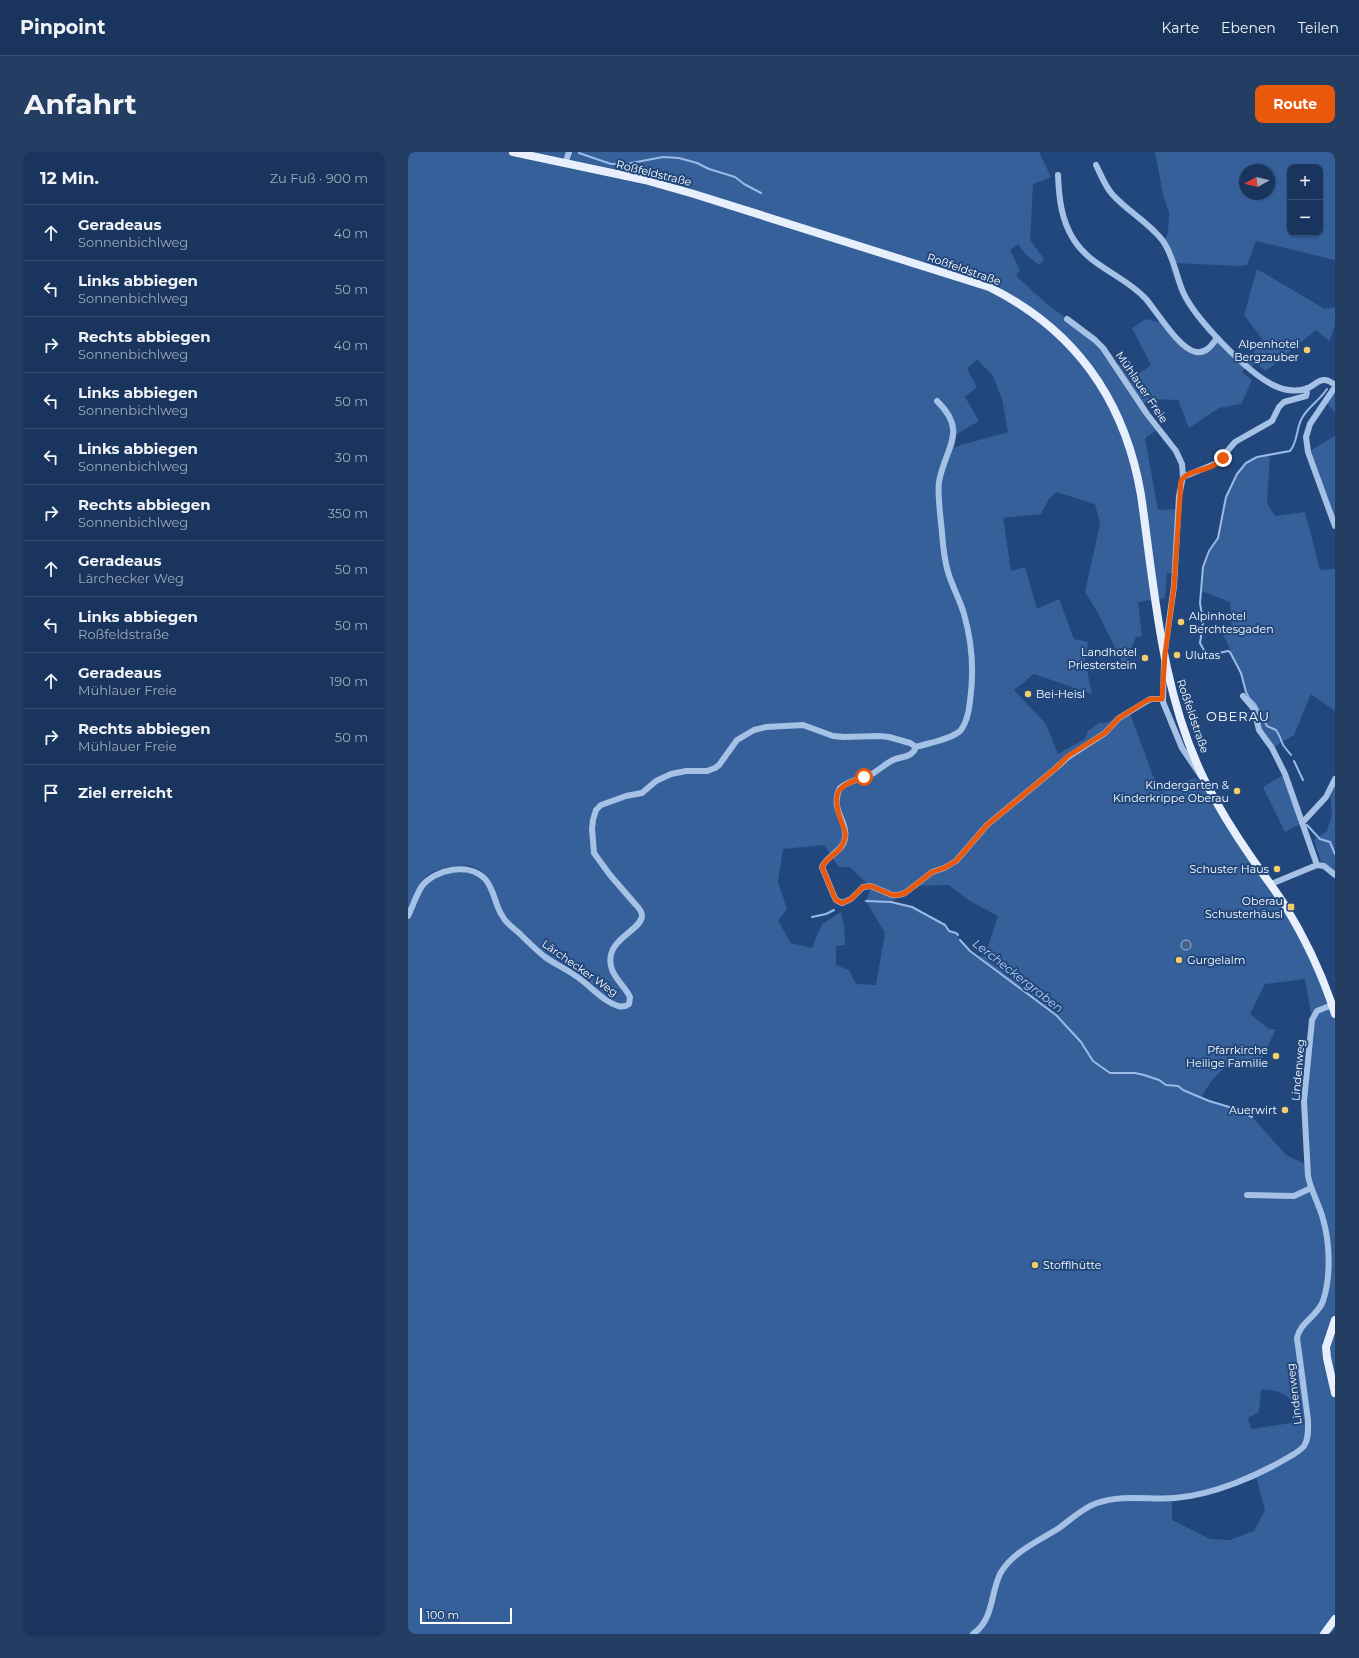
<!DOCTYPE html>
<html lang="de">
<meta charset="utf-8">
<style>
body{margin:0;font-family:Montserrat,sans-serif;background:#233d63;color:#f1f3f6}
.controls{position:absolute;right:12px;top:12px;display:grid;overflow:hidden;border-radius:8px;box-shadow:0 1px 3px #0004}
.controls button{width:36px;height:36px;display:grid;place-items:center;padding:0;border:0;border-bottom:1px solid #385072;background:#1a355d;color:#f1f3f6;font:20px sans-serif}
.compass{position:absolute;left:831px;top:12px;width:36px;height:36px;border-radius:50%;background:#1a355d;box-shadow:0 1px 3px #0004;rotate:262deg}
.scale{position:absolute;left:12px;bottom:10px;width:92px;box-sizing:border-box;padding-left:4px;border:2px solid #fff;border-top:0;font-size:11px;line-height:14px;white-space:nowrap;color:#fff;-webkit-text-stroke:3px #22477c;paint-order:stroke}
.stop{position:absolute;width:12px;height:12px;margin:-9px;border:3px solid #ea580c;border-radius:50%;background:#fff}
.stop.end{background:#ea580c;border-color:#fff;box-shadow:0 1px 4px #0008}
.list{margin:0;padding:0;list-style:none}
h2{display:flex;justify-content:space-between;align-items:center;height:52px;margin:0;padding:0 16px;font-size:17px}
h2 small{font-size:13px;font-weight:400;color:#9fabbc}
.list li{display:grid;grid-template-columns:26px 1fr auto;gap:12px;align-items:center;box-sizing:border-box;height:56px;padding:0 16px;border-top:1px solid #385072}
.list b{display:block;font-size:15px;white-space:nowrap}
.list p{margin:0;font-size:13px;white-space:nowrap;color:#9fabbc}
.list em{font-size:13px;font-style:normal;color:#9fabbc}
.icon{flex:none;width:22px;height:22px;fill:none;stroke:currentColor;stroke-width:2;stroke-linecap:round;stroke-linejoin:round}
.map{position:relative;flex:none;width:927px;height:1482px;overflow:hidden;border-radius:8px}
header{display:flex;align-items:center;gap:24px;box-sizing:border-box;height:56px;padding:0 20px;background:#1a355d;border-bottom:1px solid #385072}
header strong{font-size:19px}
nav{display:flex;gap:22px;margin-inline-start:auto;font-size:14px}
.intro{display:flex;align-items:center;justify-content:space-between;box-sizing:border-box;height:96px;padding:0 24px}
h1{margin:0;font-size:28px}
.button{padding:10px 18px;border-radius:8px;background:#ea580c;color:#fff;font-size:14px;font-weight:700}
main{display:flex;gap:24px;padding:0 24px}
aside{flex:1;background:#1a355d;border-radius:8px;box-shadow:0 1px 3px #0004}
.map>svg:first-child{display:block}
.green{fill:#35609a;fill-rule:evenodd}
.water{fill:#456188;stroke:#9abbe7}
.lines{fill:none;stroke-linecap:round;stroke-linejoin:round}
.stream{stroke:#9abbe7;stroke-width:2}
.minor{stroke:#a6c1e6;stroke-width:6}
.major{stroke:#e7effd;stroke-width:8}
.route{stroke:#ea580c;stroke-width:5}
.poi-dot{fill:#f1ce68;stroke:#22477c;stroke-width:1.5}
.labels{text-anchor:middle;stroke-width:4;stroke-linejoin:round;paint-order:stroke}
.street-label{font-size:11px;fill:#fff;stroke:#22477c}
.poi-label{font-size:11px;fill:#fff;stroke:#22477c;text-anchor:end}
.water-label{font-size:12px;font-style:italic;fill:#b1cbee;stroke:#22477c}
.quarter-label{font-size:13px;letter-spacing:1px;fill:#fff;stroke:#22477c}
</style>
<header>
<strong>Pinpoint</strong>
<nav><a>Karte</a><a>Ebenen</a><a>Teilen</a></nav>
</header>
<div class="intro"><h1>Anfahrt</h1><a class="button">Route</a></div>
<main>
<aside>
<h2>12 Min.<small>Zu Fuß · 900 m</small></h2>
<ul class="list">
<li><svg class="icon" aria-label="ahead" viewBox="0 0 24 24"><path d="M12 20V5M6 11l6-6 6 6"/></svg><div><b>Geradeaus</b><p>Sonnenbichlweg</p></div><em>40 m</em></li>
<li><svg class="icon" aria-label="left" viewBox="0 0 24 24"><path d="M17 20v-9H6M10 6l-5 5 5 5"/></svg><div><b>Links abbiegen</b><p>Sonnenbichlweg</p></div><em>50 m</em></li>
<li><svg class="icon" aria-label="right" viewBox="0 0 24 24"><path d="M7 20v-9h11M14 6l5 5-5 5"/></svg><div><b>Rechts abbiegen</b><p>Sonnenbichlweg</p></div><em>40 m</em></li>
<li><svg class="icon" aria-label="left" viewBox="0 0 24 24"><path d="M17 20v-9H6M10 6l-5 5 5 5"/></svg><div><b>Links abbiegen</b><p>Sonnenbichlweg</p></div><em>50 m</em></li>
<li><svg class="icon" aria-label="left" viewBox="0 0 24 24"><path d="M17 20v-9H6M10 6l-5 5 5 5"/></svg><div><b>Links abbiegen</b><p>Sonnenbichlweg</p></div><em>30 m</em></li>
<li><svg class="icon" aria-label="right" viewBox="0 0 24 24"><path d="M7 20v-9h11M14 6l5 5-5 5"/></svg><div><b>Rechts abbiegen</b><p>Sonnenbichlweg</p></div><em>350 m</em></li>
<li><svg class="icon" aria-label="ahead" viewBox="0 0 24 24"><path d="M12 20V5M6 11l6-6 6 6"/></svg><div><b>Geradeaus</b><p>Lärchecker Weg</p></div><em>50 m</em></li>
<li><svg class="icon" aria-label="left" viewBox="0 0 24 24"><path d="M17 20v-9H6M10 6l-5 5 5 5"/></svg><div><b>Links abbiegen</b><p>Roßfeldstraße</p></div><em>50 m</em></li>
<li><svg class="icon" aria-label="ahead" viewBox="0 0 24 24"><path d="M12 20V5M6 11l6-6 6 6"/></svg><div><b>Geradeaus</b><p>Mühlauer Freie</p></div><em>190 m</em></li>
<li><svg class="icon" aria-label="right" viewBox="0 0 24 24"><path d="M7 20v-9h11M14 6l5 5-5 5"/></svg><div><b>Rechts abbiegen</b><p>Mühlauer Freie</p></div><em>50 m</em></li>
<li><svg class="icon" aria-label="arrive" viewBox="0 0 24 24"><path d="M6 21V4h12l-3 4 3 4H6"/></svg><div><b>Ziel erreicht</b></div></li>
</ul>
</aside>
<div class="map">
<svg width="927" height="1482" viewBox="0 0 927 1482">
<rect width="100%" height="100%" fill="#22477c"/>
<path class="green" d="M0 0H631L643 25 625 32 622 88 636 107 631 113 618 103 610 92 602 98 612 118 608 124 639 152 687 188 707 213 716 212 729 223 743 213 724 176 738 167 750 170H755L775 192 794 200 809 186 838 213 854 187 836 163 849 117 917 157 927 155V174L921 189 908 178 858 219 848 211 842 216 839 214 834 220 844 228 833 252 811 256 781 276 770 248 743 247 732 253 750 277 737 286 750 358 771 357 767 421H759L757 446 730 450 734 484 728 485 721 501 717 516 690 461 677 440 692 372 687 352 648 340 641 347 633 362 595 366 603 419 617 415 629 457 651 447 666 487 680 490 677 509 684 542 626 522 606 538 638 572 650 602 677 587 680 579 691 571 701 570 721 559 751 640 786 626 798 632 877 753 927 862V1482H0V768C18 728 19 717 67 721L83 740 89 759 128 794C117 784 102 773 94 759 87 746 85 730 73 719 66 713 57 713 47 714 13 719 14 729 0 758ZM569 207 585 224 594 247 600 280C580 286 561 290 541 297L544 285 571 269 557 245 569 235 559 217ZM416 693 431 715H442L463 736 458 749 477 781 468 833 448 832 441 818 428 813V794L437 793 436 774 433 760 414 772 404 796 383 791 370 769 379 757 370 730 375 697ZM541 733 560 748 590 764 578 800 571 805 556 794 548 781 541 779 537 773 504 755 484 750 506 734ZM897 827 904 868 896 949 899 1013 878 1003 844 965 828 957 794 945C800 931 812 917 825 911L851 912 868 877H861L842 862 857 832ZM853 1238C875 1236 888 1249 896 1269L843 1277 840 1266 851 1260ZM847 1321 857 1358 846 1379 822 1388 802 1387 764 1368V1346L813 1336Z
M747 0H927V108L848 89 839 113 830 114 766 111 756 90 760 81 761 60 756 47ZM882 15H912V81H882ZM837 18H861V42H837Z
M927 235V260L918 250Z
M927 284V374L900 300Z
M862 301 859 351 867 364 897 360 912 418 927 417V559L903 542 886 583 864 596 854 583 848 563 838 540 833 521 814 480 824 478 822 450 793 439 795 415 801 399 810 386 818 345 829 322 838 311 849 305Z
M877 622 894 671 877 680 855 635Z
M927 627V720L913 709 906 688 919 679 924 662 922 638Z"/>
<path class="water" d="M773 793a5 5 0 1 1 10 0a5 5 0 1 1-10 0Z"/>
<g class="lines">
<path class="stream" d="M171 1 203 12H218L255 5 271 6 289 11 301 17 327 25 336 32 353 41
M883 603 875 593 871 583 868 578 859 574 847 552 841 546 838 540 833 521 822 500 820 499 802 503 797 500 792 491 795 470 792 451 795 415 801 399 810 386 818 345 829 322 838 311 849 305 882 299C890 290 888 276 894 266 900 255 912 248 919 237
M886 609 895 628
M899 673 912 687 922 690 927 702
M458 749 483 750 504 755 537 773 541 779 548 781 550 783
M404 765 418 762 426 758
M552 788 562 799 648 863 673 890 685 909 702 921H727L736 923 751 928 758 933 770 934 775 938 801 949 828 957 844 965"/>
<path class="minor" d="M157 12 161 0
M688 13C693 23 697 34 704 42 720 60 741 70 755 89 766 105 768 124 775 140 787 167 839 220 865 233 875 238 887 240 898 237 910 232 913 222 927 233
M650 23C651 46 653 68 666 88 684 116 716 123 738 147 749 160 771 197 788 200 798 202 804 193 809 186
M659 167 687 188 695 196 739 262 768 299 774 312 775 325 771 344 766 434 757 498
M927 235 902 272 898 285 900 300 927 374
M529 249C561 280 537 295 531 330 529 341 533 368 534 381 535 394 536 407 540 420 544 434 552 448 556 462 564 490 566 521 562 549 561 559 559 570 553 578 545 587 520 591 508 595 504 606 494 604 485 608 477 612 471 618 464 622 453 627 441 628 432 636 421 657 440 668 437 686 435 700 419 703 414 715L426 744 428 748 434 751 443 747 455 735 463 734 484 743H490L497 741 524 720 536 716 548 709 579 673 648 616 660 605 697 581 711 566 739 549 743 547H754
M775 325 809 311 827 290 864 269 871 255 876 250 898 244 899 240V236
M756 511 755 550 774 596 793 624
M835 544 846 557 851 578 864 596 877 622 909 713
M894 671 918 645 927 627
M863 732 909 713 916 714 927 723
M0 764C5 754 8 743 14 734 27 717 62 710 77 727 88 740 86 753 95 765 98 771 105 776 110 780 119 789 127 797 137 805 147 812 158 817 168 824 182 833 194 849 210 854 214 855 217 855 221 852L222 845C217 834 205 826 203 814 197 787 233 779 234 764 234 759 231 756 228 753L202 723 186 701 184 677 185 668 188 658 193 653 218 644 234 641 248 629 263 622 278 619H299L307 616 311 613 329 588 346 578 358 575 395 573 425 584 436 585 471 584 481 585 502 591 508 595
M839 1043 886 1044 903 1036
M565 1482C586 1467 582 1443 592 1422 604 1400 631 1389 651 1376 664 1367 674 1356 689 1351 715 1342 741 1348 767 1346 805 1343 849 1324 881 1305 886 1302 892 1299 896 1294 901 1287 900 1277 900 1268L889 1186C892 1170 910 1164 915 1149 923 1125 922 1091 915 1067 911 1052 903 1039 900 1024L896 949 904 868 909 859 924 853"/>
<path class="major" d="M105 0 237 28 286 42 581 135C668 178 717 249 733 343 747 440 753 542 798 631 811 656 827 682 843 705 854 721 866 736 876 752 897 786 915 824 927 862
M927 1168 918 1195 919 1206 927 1241
M916 1482 927 1467"/>
</g>
<g class="lines">
<path class="route" d="M456 625C427 634 423 642 434 671 436 677 439 682 436 689 433 701 419 704 414 715L426 744 428 748 434 751 443 747 455 735 463 734 484 743H490L497 741 524 720 536 716 548 709 579 673 648 616 660 604 697 581 711 566 738 549 743 547H754L757 502 766 434 773 329C778 319 795 319 804 314 809 312 812 309 815 306"/>
</g>
<g class="poi-dot">
<circle cx="899" cy="198" r="4"/>
<circle cx="773" cy="470" r="4"/>
<circle cx="769" cy="503" r="4"/>
<circle cx="737" cy="506" r="4"/>
<circle cx="620" cy="542" r="4"/>
<circle cx="829" cy="639" r="4"/>
<circle cx="869" cy="717" r="4"/>
<rect x="879" y="751" width="8" height="8" rx="2"/>
<circle cx="771" cy="808" r="4"/>
<circle cx="868" cy="904" r="4"/>
<circle cx="877" cy="958" r="4"/>
<circle cx="627" cy="1113" r="4"/>
</g>
<g class="labels">
<g class="street-label">
<text transform="translate(246 21) rotate(14)" y="4">Roßfeldstraße</text>
<text transform="translate(556 117) rotate(19)" y="4">Roßfeldstraße</text>
<text transform="translate(734 235) rotate(56)" y="4">Mühlauer Freie</text>
<text transform="translate(785 564) rotate(71)" y="4">Roßfeldstraße</text>
<text transform="translate(172 816) rotate(35)" y="4">Lärchecker Weg</text>
<text transform="translate(890 918) rotate(-85)" y="4">Lindenweg</text>
<text transform="translate(886 1242) rotate(-97)" y="4">Lindenweg</text>
</g>
<g class="poi-label">
<text x="891" y="196">Alpenhotel<tspan x="891" dy="13">Bergzauber</tspan></text>
<text x="781" y="468" text-anchor="start">Alpinhotel<tspan x="781" dy="13">Berchtesgaden</tspan></text>
<text x="729" y="504">Landhotel<tspan x="729" dy="13">Priesterstein</tspan></text>
<text x="777" y="507" text-anchor="start">Ulutas</text>
<text x="628" y="546" text-anchor="start">Bei-Heisl</text>
<text x="821" y="637">Kindergarten &amp;<tspan x="821" dy="13">Kinderkrippe Oberau</tspan></text>
<text x="861" y="721">Schuster Haus</text>
<text x="875" y="753">Oberau<tspan x="875" dy="13">Schusterhäusl</tspan></text>
<text x="779" y="812" text-anchor="start">Gurgelalm</text>
<text x="860" y="902">Pfarrkirche<tspan x="860" dy="13">Heilige Familie</tspan></text>
<text x="869" y="962">Auerwirt</text>
<text x="635" y="1117" text-anchor="start">Stofflhütte</text>
</g>
<g class="water-label">
<text transform="translate(610 824) rotate(38)" y="4">Lercheckergraben</text>
</g>
<g class="quarter-label">
<text x="830" y="569">OBERAU</text>
</g>
</g>
</svg>
<div class="controls">
<button>+</button>
<button>−</button>
</div>
<svg class="compass" viewBox="-18 -18 36 36"><path d="M0-13l5 13h-10z" fill="#e53935"/><path d="M0 13l5-13h-10z" fill="#9fabbc"/></svg>
<div class="scale">100 m</div>
<div class="stop" style="left:456px;top:625px"></div>
<div class="stop end" style="left:815px;top:306px"></div>
</div>
</main>
